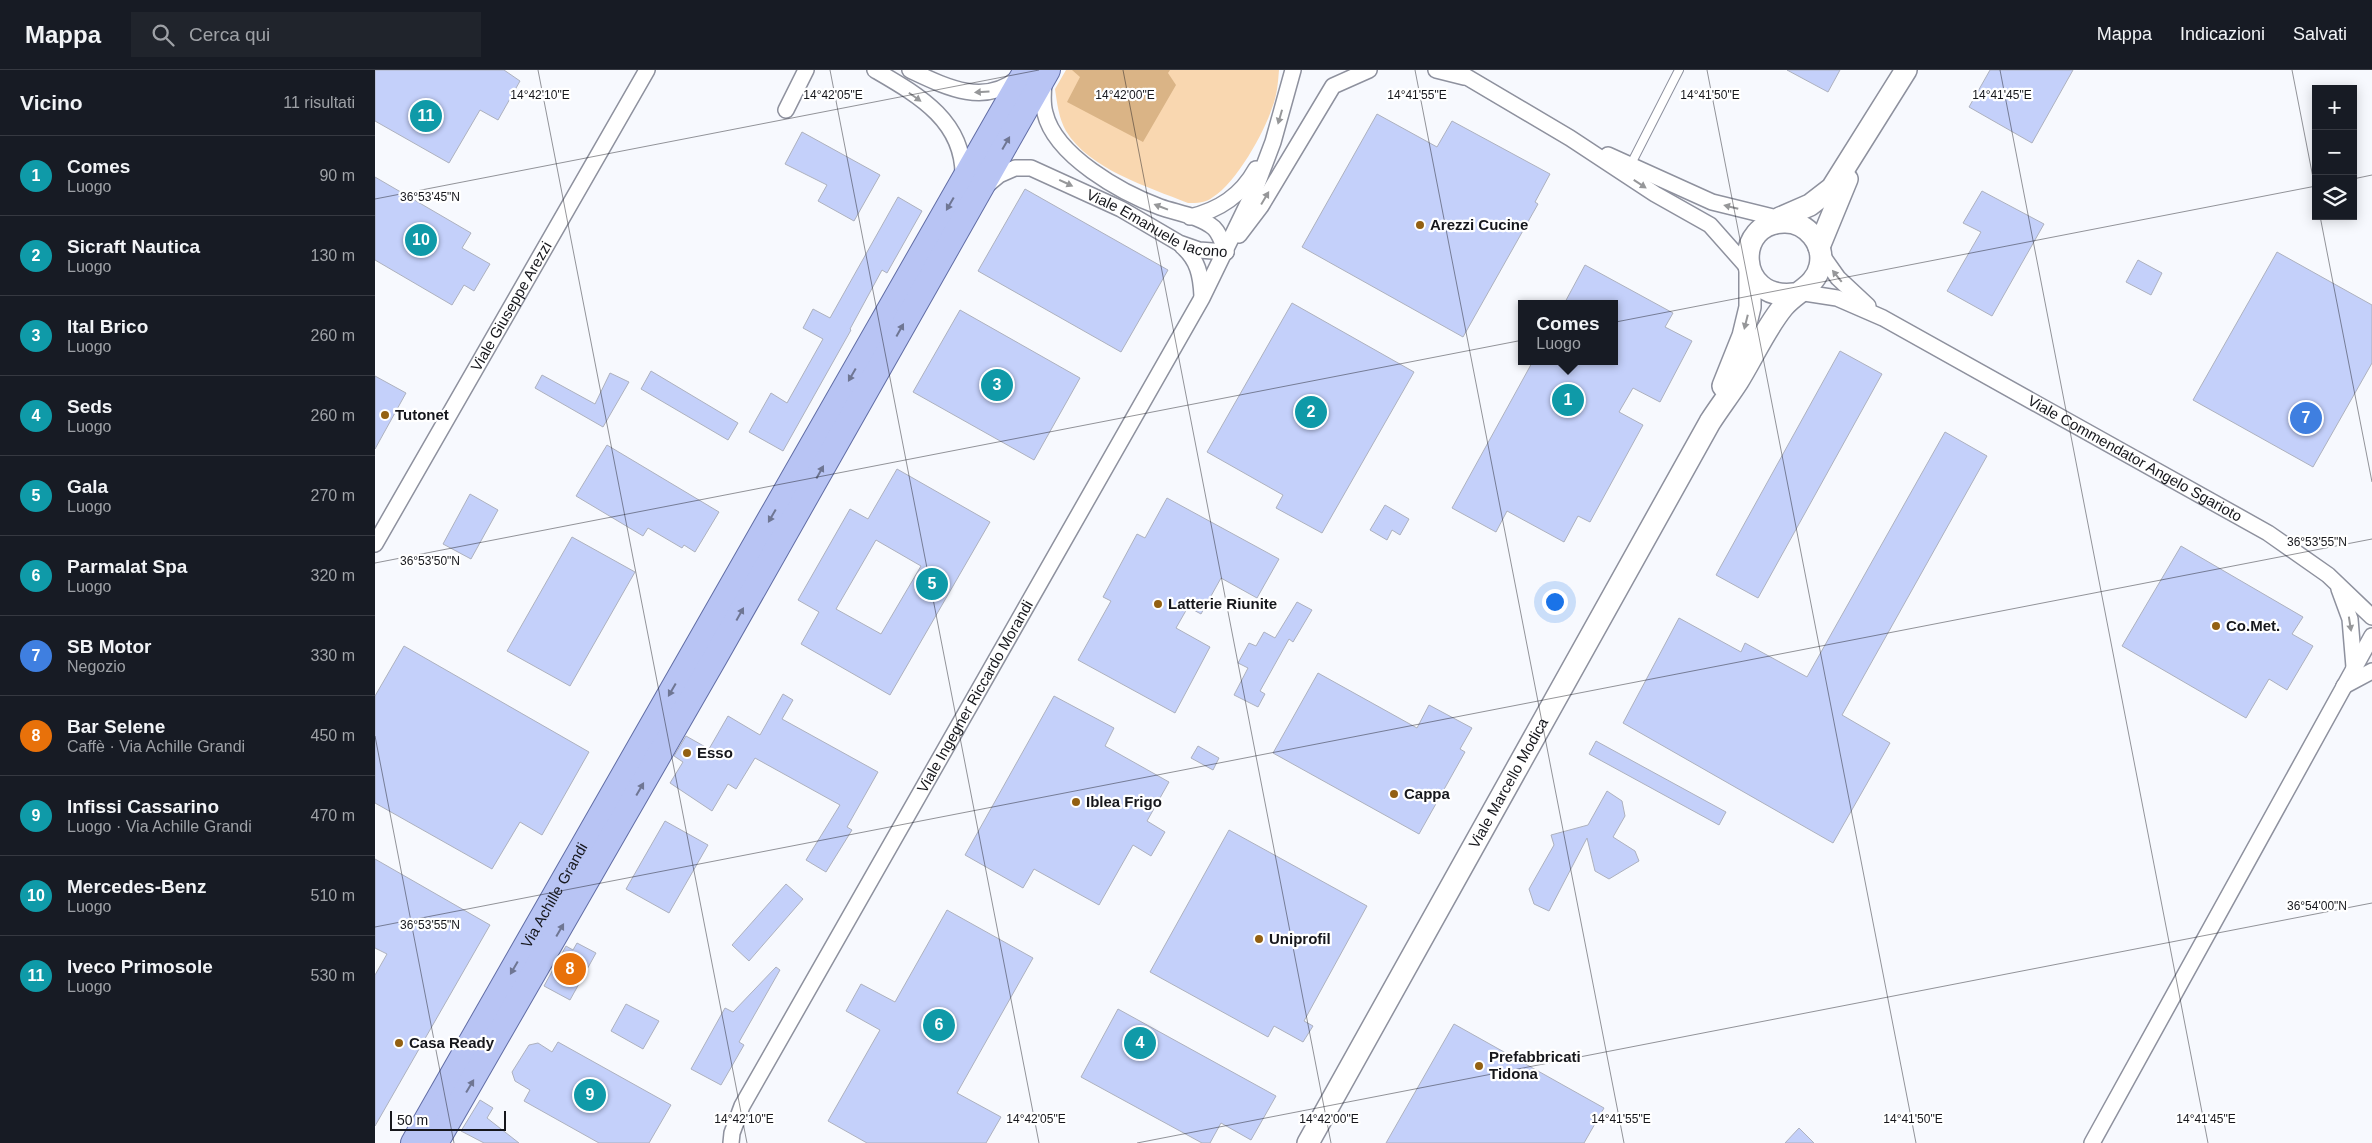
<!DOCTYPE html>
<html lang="it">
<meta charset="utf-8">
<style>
body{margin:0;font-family:Arial,sans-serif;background:#20242c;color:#f1f3f6}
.controls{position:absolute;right:15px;top:15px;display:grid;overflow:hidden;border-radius:0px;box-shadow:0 2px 12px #0003}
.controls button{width:45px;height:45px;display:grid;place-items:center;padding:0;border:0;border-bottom:1px solid #363941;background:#171b24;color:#f1f3f6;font:25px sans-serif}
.scale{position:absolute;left:15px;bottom:12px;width:116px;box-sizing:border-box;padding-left:5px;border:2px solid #16171c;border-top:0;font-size:14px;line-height:18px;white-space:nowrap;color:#16171c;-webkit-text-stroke:4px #fff;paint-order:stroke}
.you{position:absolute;left:1179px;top:531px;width:18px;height:18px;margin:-12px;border:4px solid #fff;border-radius:50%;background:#1a73e8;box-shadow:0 0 0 8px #1a73e833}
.badge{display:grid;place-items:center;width:32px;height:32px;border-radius:50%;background:#8c9099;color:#fff;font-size:16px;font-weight:700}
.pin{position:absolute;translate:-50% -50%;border:2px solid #fff;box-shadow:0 1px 5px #0006}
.popup{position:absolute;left:1143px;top:230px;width:100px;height:65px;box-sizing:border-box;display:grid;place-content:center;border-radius:0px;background:#171b24;filter:drop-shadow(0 1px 4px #0005);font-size:16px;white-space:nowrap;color:#9ea1a6}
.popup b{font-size:19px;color:#f1f3f6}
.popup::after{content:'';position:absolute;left:50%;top:100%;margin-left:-10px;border:10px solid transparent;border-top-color:#171b24}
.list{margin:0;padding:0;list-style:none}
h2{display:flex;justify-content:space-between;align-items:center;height:65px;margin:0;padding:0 20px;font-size:21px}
h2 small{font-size:16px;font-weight:400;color:#9ea1a6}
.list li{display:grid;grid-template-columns:32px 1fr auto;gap:15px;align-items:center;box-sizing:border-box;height:80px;padding:0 20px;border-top:1px solid #363941}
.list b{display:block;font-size:19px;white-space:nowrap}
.list p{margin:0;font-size:16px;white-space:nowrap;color:#9ea1a6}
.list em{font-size:16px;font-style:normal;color:#9ea1a6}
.icon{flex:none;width:28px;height:28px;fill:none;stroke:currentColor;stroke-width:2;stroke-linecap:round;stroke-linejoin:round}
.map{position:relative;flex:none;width:1997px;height:1073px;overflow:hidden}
header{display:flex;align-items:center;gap:30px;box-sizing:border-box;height:70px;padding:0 25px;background:#171b24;border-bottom:1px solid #363941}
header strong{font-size:24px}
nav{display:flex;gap:28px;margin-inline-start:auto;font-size:18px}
.search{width:350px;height:45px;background:#20242c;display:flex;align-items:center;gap:12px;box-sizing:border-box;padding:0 18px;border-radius:0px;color:#9ea1a6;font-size:19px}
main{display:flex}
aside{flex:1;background:#171b24}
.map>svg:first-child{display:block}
.green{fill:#f9d7b0}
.forest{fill:#dab486}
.building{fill:#c4d0fa;stroke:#adb1be;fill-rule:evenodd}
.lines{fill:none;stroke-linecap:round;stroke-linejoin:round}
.lane-casing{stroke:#8e919e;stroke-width:10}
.street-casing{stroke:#8e919e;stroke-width:18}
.secondary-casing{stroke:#8e919e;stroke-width:24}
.primary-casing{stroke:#616da4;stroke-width:26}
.lane{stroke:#fff;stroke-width:8}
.street{stroke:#fff;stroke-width:15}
.secondary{stroke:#fff;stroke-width:21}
.primary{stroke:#b8c4f4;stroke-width:24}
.oneway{fill:#969799}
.oneway2{fill:#6f7693}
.ticks{fill:none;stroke:#16171c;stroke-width:1;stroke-opacity:0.45}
.poi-dot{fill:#936012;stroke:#fff;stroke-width:2}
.labels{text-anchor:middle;stroke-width:4.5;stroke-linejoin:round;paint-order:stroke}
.street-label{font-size:15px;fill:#16171c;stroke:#fff}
.poi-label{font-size:15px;font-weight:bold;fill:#16171c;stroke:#fff;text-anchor:start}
.ticks-label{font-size:12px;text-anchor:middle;fill:#16171c;stroke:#fff;stroke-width:4.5;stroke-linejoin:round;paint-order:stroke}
</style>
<header>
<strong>Mappa</strong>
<div class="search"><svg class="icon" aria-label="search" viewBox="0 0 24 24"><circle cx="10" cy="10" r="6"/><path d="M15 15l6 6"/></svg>Cerca qui</div>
<nav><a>Mappa</a><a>Indicazioni</a><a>Salvati</a></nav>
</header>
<main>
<aside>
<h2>Vicino<small>11 risultati</small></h2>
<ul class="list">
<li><span class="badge" style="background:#0f9aa8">1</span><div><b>Comes</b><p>Luogo</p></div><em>90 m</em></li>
<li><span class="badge" style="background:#0f9aa8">2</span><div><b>Sicraft Nautica</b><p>Luogo</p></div><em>130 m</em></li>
<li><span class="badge" style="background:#0f9aa8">3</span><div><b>Ital Brico</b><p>Luogo</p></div><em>260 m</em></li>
<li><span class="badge" style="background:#0f9aa8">4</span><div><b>Seds</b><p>Luogo</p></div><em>260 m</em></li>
<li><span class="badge" style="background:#0f9aa8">5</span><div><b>Gala</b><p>Luogo</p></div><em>270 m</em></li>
<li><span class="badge" style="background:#0f9aa8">6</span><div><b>Parmalat Spa</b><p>Luogo</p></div><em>320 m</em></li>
<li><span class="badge" style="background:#3f7fe0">7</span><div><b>SB Motor</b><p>Negozio</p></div><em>330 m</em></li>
<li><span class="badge" style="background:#e8710a">8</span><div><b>Bar Selene</b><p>Caffè · Via Achille Grandi</p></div><em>450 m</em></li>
<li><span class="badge" style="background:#0f9aa8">9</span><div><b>Infissi Cassarino</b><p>Luogo · Via Achille Grandi</p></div><em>470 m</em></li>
<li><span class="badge" style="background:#0f9aa8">10</span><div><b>Mercedes-Benz</b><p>Luogo</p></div><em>510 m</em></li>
<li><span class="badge" style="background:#0f9aa8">11</span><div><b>Iveco Primosole</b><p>Luogo</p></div><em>530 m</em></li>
</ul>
</aside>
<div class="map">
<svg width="1997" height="1073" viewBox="0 0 1997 1073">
<rect width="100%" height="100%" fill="#f7f9fe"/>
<path class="green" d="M691 0H904C903 13 902 26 897 38 889 63 861 113 838 127 831 133 822 133 813 133 773 117 714 99 691 61 684 49 682 33 680 19Z"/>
<path class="forest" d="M697 0H795L793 3 801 15 768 72 692 32 705 7Z"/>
<path class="building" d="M0 0H129L145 11 123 50 105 40 74 93 0 51Z
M1412 0H1465L1453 22Z
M1615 0H1698L1657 73 1594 37Z
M1002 44 1062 77 1077 51 1175 104 1160 132 1163 134 1088 267 927 177Z
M427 62 505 105 479 151 443 131 452 115 410 94Z
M0 107 96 163 87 178 115 194 99 221 89 215 77 235 0 190Z
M650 119 793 200 746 282 603 201Z
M1607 121 1669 154 1617 246 1572 221 1606 162 1588 153Z
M523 127 547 141 512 203 507 200 475 259 476 260 408 381 374 362 396 323 412 333 448 269 428 258 438 239 455 248Z
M1902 182 1997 235V293L1938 397 1818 330Z
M1763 190 1787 203 1776 225 1751 212Z
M1210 195 1298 243 1290 257 1317 271 1285 332 1258 318 1244 342 1268 355 1215 452 1203 446 1189 472 1132 441 1121 462 1077 438 1158 291H1239V234H1189Z
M917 233 1039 302 947 463 901 438 908 425 832 382Z
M585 240 705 308 659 390 538 322Z
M1465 281 1507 304 1383 528 1341 505Z
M276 301 363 353 353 370 266 319Z
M235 303 254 312 228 357 160 318 167 305 220 334Z
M0 306 31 323 0 379Z
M1570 362 1612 386 1467 645 1515 673 1458 773 1248 653 1304 548 1366 582 1370 573 1432 607Z
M232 375 344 442 320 482 309 475 307 478 273 458 268 466 201 426Z
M522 399 615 452 515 625 426 574 444 542 423 530 475 439 493 449ZM501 470 546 496 506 564 461 539Z
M95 424 123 440 96 489 68 474Z
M792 428 904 489 882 528 846 508 826 544 813 537 801 558 835 577 800 643 703 590 736 531 728 527 762 464 770 468Z
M1010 435 1034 449 1025 465 1017 460 1012 470 995 460Z
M197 467 260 502 195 616 132 581Z
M1806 476 1928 547 1917 564 1938 576 1912 620 1894 609 1871 648 1747 576Z
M922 532 937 540 918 572 914 569 885 621 890 624 883 637 859 625 873 598 863 593 874 573 881 576 889 562 900 568Z
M29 576 214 682 167 765 145 752 117 799 0 733V626Z
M943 603 1042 658 1054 635 1097 658 1085 679 1090 682 1044 764 898 683Z
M408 624 418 630 407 649 503 702 472 757 477 760 451 802 431 790 465 735 380 688 361 719 353 714 337 741 295 713 308 692 299 686 311 666 334 679 353 646 385 665Z
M679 626 739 658 730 676 794 712 772 751 790 762 776 786 758 775 724 835 659 799 648 818 590 785Z
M1221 671 1351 742 1344 755 1214 684Z
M823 676 844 688 838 700 816 688Z
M1232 721 1247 731 1250 746 1238 767 1260 781 1264 791 1234 809 1220 801 1212 768 1174 841 1159 834 1154 819 1179 775 1176 765 1213 755Z
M290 751 333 775 294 843 251 819Z
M854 760 992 836 929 951 938 956 928 972 899 956 893 967 775 902Z
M0 789 115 855 0 1056V905L12 884 0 878Z
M411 814 428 829 374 891 357 875Z
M572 840 658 888 582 1023 626 1047 611 1073H492L453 1051 505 960 471 941 486 914 520 932Z
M202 873 221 883 195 930 169 916 191 876 198 880Z
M401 897 405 900 364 972 369 975 346 1015 316 999 350 938 358 942Z
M251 934 284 951 268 979 236 961Z
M743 939 901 1026 876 1070 846 1053 835 1073H827L706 1007Z
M1079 954 1229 1038 1209 1073H1011Z
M183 972 296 1035 274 1073H224L149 1031 155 1020 140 1011 137 1002 154 975 163 973 177 982Z
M105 1030 118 1038 112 1048 144 1073H109L86 1061Z
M1424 1058 1439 1073H1410Z"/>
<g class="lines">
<g class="lane-casing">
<path id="lane" d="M1256 94 1304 0"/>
</g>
<g class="street-casing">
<g id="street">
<path d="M500 0C543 25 590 51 588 108"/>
<path d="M535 0C569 16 609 37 643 8"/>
<path d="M1061 0 1089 7"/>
<path d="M1080 0 1195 68 1280 124 1335 155 1374 199"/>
<path d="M669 13C668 23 667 33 670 43 680 86 747 123 785 137 802 143 825 146 839 158 845 164 848 174 851 182"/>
<path d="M411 40 431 0"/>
<path d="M1233 85 1337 132 1410 150"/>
<path id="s1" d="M612 115 624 105 640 98H656L746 139 804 173 824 180 851 182"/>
<path d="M815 147C844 140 866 126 881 99"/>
<path d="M864 165 886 136 958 16 994 0"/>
<path d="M807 176C823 190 826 205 827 226"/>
<path d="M1446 184 1463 208 1493 236"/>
<path id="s2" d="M1423 222 1462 228 1508 248 1893 463 1953 505 1997 547"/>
<path id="s3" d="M0 474 272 0"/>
<path d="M1964 519 1975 549 1979 597"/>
<path d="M1969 616 1997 601"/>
<path id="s4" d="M356 1073 357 1063 367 1036 827 228 881 117 898 72 918 0"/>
<path d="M1717 1073 1997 566"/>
</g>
</g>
<g class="secondary-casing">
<g id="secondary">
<path d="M1399 153 1405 148 1435 135 1457 118 1531 0"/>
<path d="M1444 177 1472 109"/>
<path d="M1348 316 1368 266 1375 237V203"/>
<path id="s5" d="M933 1073 1335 352C1344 338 1354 325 1363 311 1378 287 1390 259 1408 237 1420 222 1441 216 1445 196 1450 174 1432 152 1410 152 1359 151 1360 231 1419 224"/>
</g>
</g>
<g class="primary-casing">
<g id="primary">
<path id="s6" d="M38 1073 651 0"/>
<path d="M61 1073 341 586 673 0"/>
</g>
</g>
<use href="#lane" class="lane"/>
<use href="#street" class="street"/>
<use href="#secondary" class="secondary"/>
<use href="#primary" class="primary"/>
</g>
<defs><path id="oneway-solid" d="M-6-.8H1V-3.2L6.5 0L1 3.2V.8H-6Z" transform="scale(1.25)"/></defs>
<g class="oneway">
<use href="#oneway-solid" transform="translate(607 22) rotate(176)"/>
<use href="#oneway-solid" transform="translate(540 27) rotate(35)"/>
<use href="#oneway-solid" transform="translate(905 47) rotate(106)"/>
<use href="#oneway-solid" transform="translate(691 113) rotate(25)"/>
<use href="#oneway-solid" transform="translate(1265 114) rotate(33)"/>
<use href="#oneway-solid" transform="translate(890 128) rotate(-59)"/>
<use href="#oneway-solid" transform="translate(786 137) rotate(-159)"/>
<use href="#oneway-solid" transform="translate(1356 137) rotate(-166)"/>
<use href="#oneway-solid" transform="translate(1462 206) rotate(-129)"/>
<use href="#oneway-solid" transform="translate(1371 252) rotate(104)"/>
<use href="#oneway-solid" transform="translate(1975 554) rotate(81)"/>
</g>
<g class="oneway2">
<use href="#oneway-solid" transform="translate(631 73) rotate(-60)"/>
<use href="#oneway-solid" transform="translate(575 134) rotate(120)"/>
<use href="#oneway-solid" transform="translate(525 260) rotate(-61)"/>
<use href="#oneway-solid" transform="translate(477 305) rotate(120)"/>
<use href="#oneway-solid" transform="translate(445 402) rotate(-61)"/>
<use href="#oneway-solid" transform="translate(397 446) rotate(120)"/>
<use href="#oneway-solid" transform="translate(365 544) rotate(-61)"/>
<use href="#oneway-solid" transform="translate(297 620) rotate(120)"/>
<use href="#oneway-solid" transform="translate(265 719) rotate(-60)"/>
<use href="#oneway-solid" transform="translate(185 860) rotate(-60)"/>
<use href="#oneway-solid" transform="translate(139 898) rotate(120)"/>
<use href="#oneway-solid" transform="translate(95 1016) rotate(-59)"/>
</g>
<path class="ticks" d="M163 0 372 1073M455 0 664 1073M748 0 956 1073M1040 0 1249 1073M1332 0 1541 1073M1625 0 1833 1073M1917 0 1941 123M1978 109 1997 105M0 129 664 0M1945 146 1997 412M0 493 1941 116M0 666 79 1073M0 857 1997 469M762 1073 1997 833"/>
<g class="poi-dot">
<circle cx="1045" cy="155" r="5"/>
<circle cx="10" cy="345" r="5"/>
<circle cx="783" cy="534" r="5"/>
<circle cx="1841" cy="556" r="5"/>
<circle cx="312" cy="683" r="5"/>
<circle cx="1019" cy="724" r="5"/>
<circle cx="701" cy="732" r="5"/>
<circle cx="884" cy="869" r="5"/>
<circle cx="24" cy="973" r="5"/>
<circle cx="1104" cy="996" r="5"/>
</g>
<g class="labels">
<g class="street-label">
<text dy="5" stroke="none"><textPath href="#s1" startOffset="188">Viale Emanuele Iacono</textPath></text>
<text dy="5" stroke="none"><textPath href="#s3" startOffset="274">Viale Giuseppe Arezzi</textPath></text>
<text dy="5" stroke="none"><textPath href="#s2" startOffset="378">Viale Commendator Angelo Sgarioto</textPath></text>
<text dy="5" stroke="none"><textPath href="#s4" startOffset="510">Viale Ingegner Riccardo Morandi</textPath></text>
<text dy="5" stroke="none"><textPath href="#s5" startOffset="412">Viale Marcello Modica</textPath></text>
<text dy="5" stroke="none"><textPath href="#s6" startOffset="285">Via Achille Grandi</textPath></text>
</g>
<g class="poi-label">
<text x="1055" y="160">Arezzi Cucine</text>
<text x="20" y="350">Tutonet</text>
<text x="793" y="539">Latterie Riunite</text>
<text x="1851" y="561">Co.Met.</text>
<text x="322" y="688">Esso</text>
<text x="1029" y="729">Cappa</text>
<text x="711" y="737">Iblea Frigo</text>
<text x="894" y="874">Uniprofil</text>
<text x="34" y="978">Casa Ready</text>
<text x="1114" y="992">Prefabbricati<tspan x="1114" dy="17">Tidona</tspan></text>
</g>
</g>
<g class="ticks-label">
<text x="165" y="29">14°42'10"E</text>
<text x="458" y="29">14°42'05"E</text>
<text x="750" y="29">14°42'00"E</text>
<text x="1042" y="29">14°41'55"E</text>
<text x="1335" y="29">14°41'50"E</text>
<text x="1627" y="29">14°41'45"E</text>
<text x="55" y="131">36°53'45"N</text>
<text x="1942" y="476">36°53'55"N</text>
<text x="55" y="495">36°53'50"N</text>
<text x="1942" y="840">36°54'00"N</text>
<text x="55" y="859">36°53'55"N</text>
<text x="369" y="1053">14°42'10"E</text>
<text x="661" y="1053">14°42'05"E</text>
<text x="954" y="1053">14°42'00"E</text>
<text x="1246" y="1053">14°41'55"E</text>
<text x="1538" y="1053">14°41'50"E</text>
<text x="1831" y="1053">14°41'45"E</text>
</g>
</svg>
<div class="controls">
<button>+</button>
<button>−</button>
<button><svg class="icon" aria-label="layers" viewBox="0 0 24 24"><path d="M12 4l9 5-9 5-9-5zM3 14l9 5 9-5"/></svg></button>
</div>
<div class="scale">50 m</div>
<div class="you"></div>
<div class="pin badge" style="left:1193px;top:330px;background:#0f9aa8">1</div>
<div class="popup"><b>Comes</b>Luogo</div>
<div class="pin badge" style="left:936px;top:342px;background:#0f9aa8">2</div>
<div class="pin badge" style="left:622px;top:315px;background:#0f9aa8">3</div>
<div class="pin badge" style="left:765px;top:973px;background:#0f9aa8">4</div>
<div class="pin badge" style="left:557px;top:514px;background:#0f9aa8">5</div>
<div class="pin badge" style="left:564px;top:955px;background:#0f9aa8">6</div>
<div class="pin badge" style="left:1931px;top:348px;background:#3f7fe0">7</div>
<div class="pin badge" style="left:195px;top:899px;background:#e8710a">8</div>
<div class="pin badge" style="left:215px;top:1025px;background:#0f9aa8">9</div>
<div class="pin badge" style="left:46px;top:170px;background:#0f9aa8">10</div>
<div class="pin badge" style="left:51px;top:46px;background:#0f9aa8">11</div>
</div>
</main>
